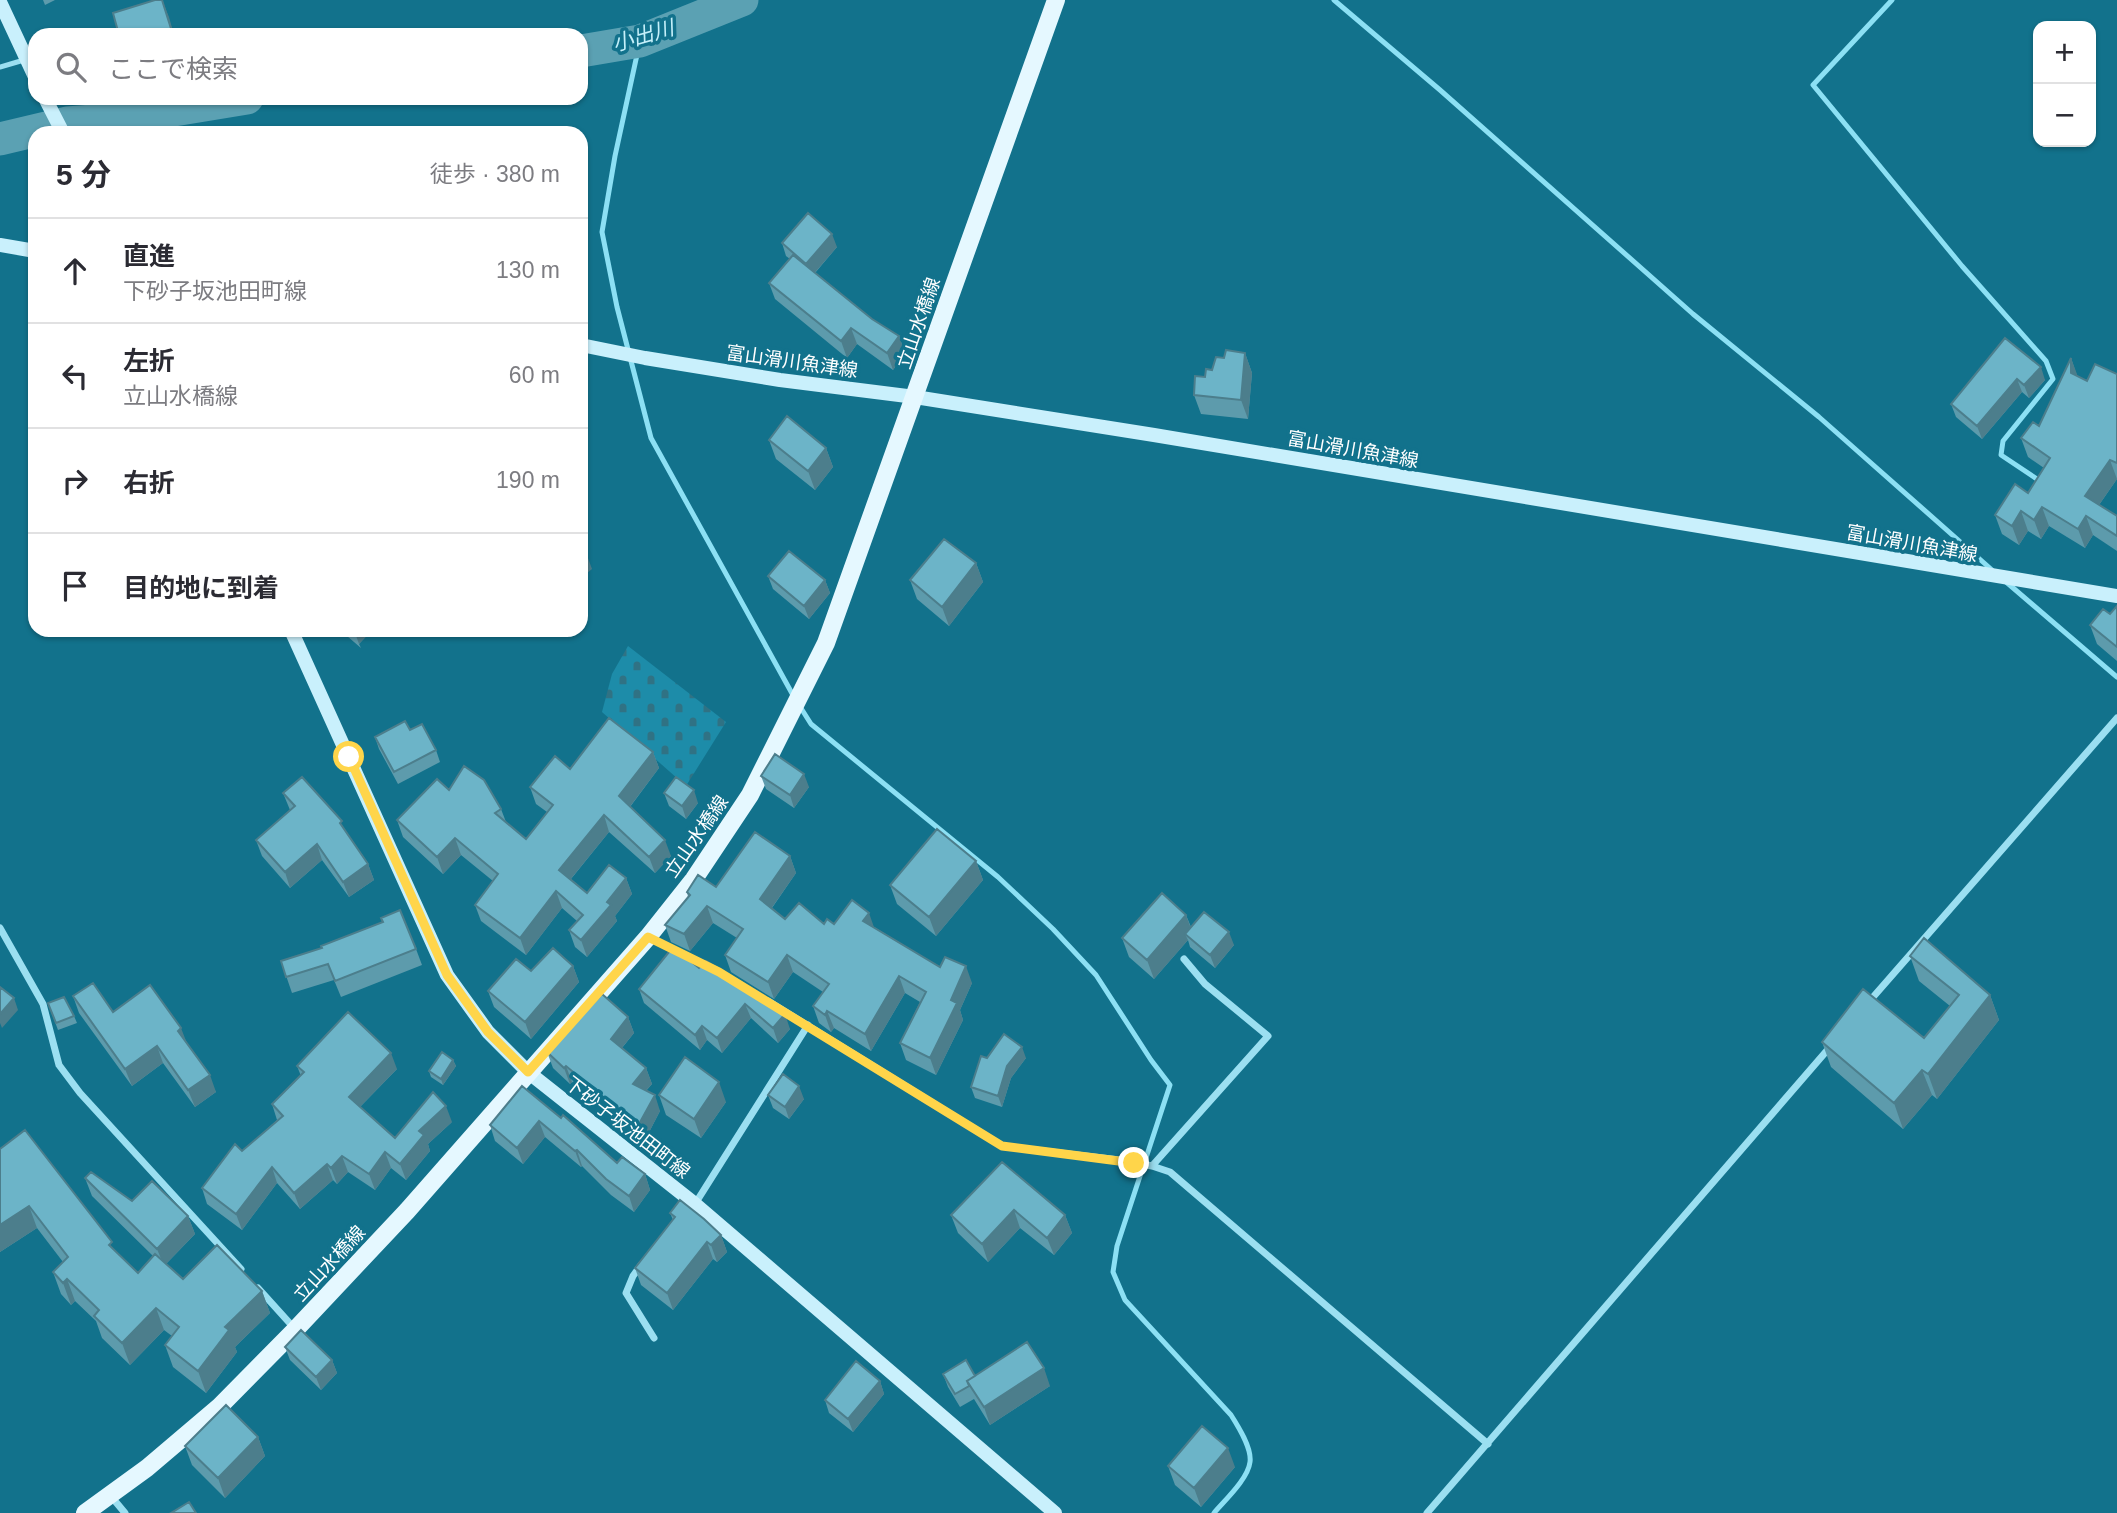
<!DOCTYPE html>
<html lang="ja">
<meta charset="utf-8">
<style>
body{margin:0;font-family:Arial,"Noto Sans JP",sans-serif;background:#f7f7f7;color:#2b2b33}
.controls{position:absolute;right:21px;top:21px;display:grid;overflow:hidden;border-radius:14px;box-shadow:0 2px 5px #0004}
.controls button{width:63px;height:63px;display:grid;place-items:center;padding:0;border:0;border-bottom:2px solid #e1e1e2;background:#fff;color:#2b2b33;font:35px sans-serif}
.stop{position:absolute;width:21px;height:21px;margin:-16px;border:5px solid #ffd54a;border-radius:50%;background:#fff}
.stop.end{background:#ffd54a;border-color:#fff;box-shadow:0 2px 7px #0008}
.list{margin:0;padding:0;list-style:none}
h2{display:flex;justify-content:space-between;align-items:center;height:91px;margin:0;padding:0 28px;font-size:30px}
h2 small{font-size:23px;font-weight:400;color:#7c7c81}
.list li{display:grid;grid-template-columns:46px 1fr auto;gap:21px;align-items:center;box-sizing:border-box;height:105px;padding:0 28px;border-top:2px solid #e1e1e2}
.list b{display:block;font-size:26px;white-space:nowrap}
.list p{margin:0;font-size:23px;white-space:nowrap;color:#7c7c81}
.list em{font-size:23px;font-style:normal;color:#7c7c81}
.icon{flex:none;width:38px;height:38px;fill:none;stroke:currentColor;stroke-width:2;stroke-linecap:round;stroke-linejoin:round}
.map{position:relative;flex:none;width:2117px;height:1513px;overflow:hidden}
.search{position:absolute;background:#fff;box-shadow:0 2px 5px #0004;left:28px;top:28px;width:560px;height:77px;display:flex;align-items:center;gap:18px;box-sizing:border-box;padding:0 24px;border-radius:21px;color:#7c7c81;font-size:26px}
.panel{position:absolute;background:#fff;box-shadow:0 2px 5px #0004;left:28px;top:126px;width:560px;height:511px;border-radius:21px}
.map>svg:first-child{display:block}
.cemetery{fill:url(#cemetery-stones)}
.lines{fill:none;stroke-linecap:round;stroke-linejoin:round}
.stream{stroke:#8ce0f4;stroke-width:5}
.river{stroke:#5ba1b3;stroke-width:33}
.lane{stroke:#9bdff1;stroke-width:5}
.street{stroke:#9bdff1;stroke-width:7}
.secondary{stroke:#c9f0fc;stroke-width:14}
.primary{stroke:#e5f8ff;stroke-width:18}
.wall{fill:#5d9bac}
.shaded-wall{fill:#4c7e8c}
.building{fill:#6cb4c8;stroke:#4c7e8c;stroke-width:2}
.route{stroke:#ffd54a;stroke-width:9}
.labels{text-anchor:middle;stroke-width:7;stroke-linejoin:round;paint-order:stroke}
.street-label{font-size:19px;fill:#fff;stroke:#12728c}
.water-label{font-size:21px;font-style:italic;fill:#c5f0fa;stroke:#12728c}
</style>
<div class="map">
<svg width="2117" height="1513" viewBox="0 0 2117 1513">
<defs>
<pattern id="cemetery-stones" width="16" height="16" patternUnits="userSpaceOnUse" patternTransform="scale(1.75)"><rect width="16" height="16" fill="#1d8ca9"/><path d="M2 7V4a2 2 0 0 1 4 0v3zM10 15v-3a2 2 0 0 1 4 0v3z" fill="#307284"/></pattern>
</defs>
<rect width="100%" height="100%" fill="#12728c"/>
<path class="cemetery" d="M628 646 726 722 686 786 602 712 612 674Z"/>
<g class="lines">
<path class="stream" d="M1334 0 1440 90 1693 314 1819 417 1992 570
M1892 0 1813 85 1962 266 2046 361 2053 379 2003 441 2001 455 2043 483
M640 41 615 156 602 232 617 307 651 438 794 697
M2005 581 2117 677
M799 705 811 724 998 877 1053 929 1096 975 1151 1060 1170 1085 1117 1246 1113 1272 1125 1300 1231 1415C1238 1426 1252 1448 1250 1462 1248 1479 1225 1500 1214 1513"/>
<path class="river" d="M581 51 640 41 742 0
M0 139 67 123 119 119 247 98"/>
<path class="lane" d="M0 67 24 60"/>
<path class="street" d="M0 928 43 1004 59 1065 80 1093 241 1269
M648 937 709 967
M768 1001 1002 1146 1128 1161 1152 1166 1170 1172 1488 1444
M1867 1004 2117 718
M1152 1166 1268 1036 1205 984 1184 959
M695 1204 808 1025
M641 1265 633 1276 626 1293 654 1338
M258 1288 295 1329
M110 1495 125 1513
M1427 1513 1830 1047"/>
<path class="secondary" d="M0 2 35 77
M45 98 63 133
M0 245 35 251
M581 345 645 358 780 380 915 397 1154 435 2117 596
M291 630 447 975 488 1032 528 1072 695 1204 1055 1513"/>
<path class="primary" d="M85 1513 147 1468 220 1406 296 1329 407 1211 648 937 694 879 750 795 826 643 1056 0"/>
</g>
<path class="wall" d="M43 0H55L45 5Z
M782 243 837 247 815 273 872 319 899 336 905 353 893 370 857 344 847 358 775 299 769 283 790 259 786 256Z
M2005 338 2045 380 2029 398 2022 392 1982 439 1956 417 1951 404Z
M1245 353 1252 373 1248 419 1201 414 1194 395 1205 377 1224 358Z
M2071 358 2077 376 2087 381 2117 374V479L2099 505 2117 516V551L2093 535 2085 548 2049 526 2041 539 2028 531 2019 545 2002 534 1995 515 2028 493 2044 468 2028 457 2021 438 2039 426Z
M769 440 826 448 833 467 815 490 776 459Z
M976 563 983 582 949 626 917 599 910 580Z
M768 576 825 580 830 593 809 619 773 589Z
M2117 606V661L2097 644 2090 625 2110 614Z
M340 630H372L359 644 361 648Z
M410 730 436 750 440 762 398 784 379 749 375 737Z
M653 752 659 768 630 807 671 856 655 873 609 832 571 879 587 893 626 878 632 894 615 916 617 921 587 957 575 947 569 930 577 921 562 908 526 955 481 921 475 905 493 881 461 855 443 874 403 837 397 820 449 790 501 809 506 822 526 839 547 812 536 804 530 787 570 769Z
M761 776 809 787 794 808 766 789Z
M283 793 346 832 368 864 374 880 349 897 322 860 290 888 262 856 256 840 290 810Z
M664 793 698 803 686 819 669 806Z
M790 856 796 873 772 908 785 919 824 924 874 927 940 967 972 983 960 1010 963 1020 936 1075 906 1060 900 1043 920 1002 905 993 871 1051 834 1028 831 1032 819 1023 813 1006 823 992 793 972 774 999 731 972 725 955 737 938 713 923 690 951 671 942 665 925 688 897 687 892 716 887Z
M976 861 983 880 936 936 897 904 890 885Z
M1186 915 1191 927 1234 945 1215 968 1190 947 1188 940 1154 979 1129 957 1122 938Z
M416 949 422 965 341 997 334 980 292 993 281 961Z
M1910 956 1990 995 1999 1020 1937 1099 1932 1095 1903 1129 1831 1067 1822 1042 1924 1038 1950 1006 1919 981Z
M573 966 579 982 531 1039 494 1007 488 991 531 971Z
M699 968 790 1029 778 1043 751 1018 722 1053 707 1040 700 1050 644 1003 639 989Z
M73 996 186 1042 216 1092 195 1107 163 1063 132 1086 79 1013Z
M48 1003 74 1016 77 1023 58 1030Z
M628 1017 634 1033 622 1048 646 1068 652 1084 646 1091 660 1111 645 1140 630 1132 629 1129 572 1082 570 1084 553 1068 547 1052Z
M987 1058H1026L1011 1078 1002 1107 975 1098 971 1087Z
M453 1060 456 1066 443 1085 431 1077 429 1071Z
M297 1066 397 1069 360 1107 395 1138 452 1122 428 1144 430 1151 406 1180 391 1168 375 1190 348 1172 337 1184 333 1180 300 1209 277 1183 242 1230 207 1204 202 1188 277 1120 272 1104 301 1076Z
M659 1095 726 1102 701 1138 666 1115Z
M768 1095 804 1099 789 1119 773 1108Z
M561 1118 617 1163 645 1174 650 1190 634 1212 611 1195 582 1166 581 1167 545 1137 523 1164 495 1141 490 1125Z
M0 1149 138 1273 153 1256 92 1196 85 1178 132 1201 188 1216 195 1234 166 1264 183 1279 262 1291 270 1313 235 1347 237 1352 206 1393 173 1367 165 1345 172 1336 164 1330 130 1365 102 1338 96 1321 75 1301 71 1305 61 1294 53 1272 63 1262 37 1228 0 1252Z
M1002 1162 1065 1215 1072 1233 1054 1255 1020 1228 988 1262 958 1233 951 1215Z
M670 1213 721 1235 727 1252 717 1262 713 1259 673 1310 641 1285 635 1268 673 1220Z
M285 1347 332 1360 337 1373 321 1390 290 1360Z
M943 1374 1050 1386 990 1425 974 1399 960 1407 948 1387Z
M880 1381 884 1394 853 1432 829 1413 825 1400Z
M258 1437 265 1456 225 1498 192 1465 185 1446Z
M1168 1466 1235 1467 1201 1507 1175 1485Z"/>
<path class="shaded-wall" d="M162 0 169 17 174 35H173Z
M832 234 837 247 811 277 806 264Z
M851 328 857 344 847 358 841 341Z
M899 336 905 353 893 370 887 353Z
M1245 353 1252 373 1248 419 1241 400Z
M2071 358 2078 377 2071 373Z
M2041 367 2045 380 2029 398 2024 385Z
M2017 379 2022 392 1982 439 1977 426Z
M826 448 833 467 815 490 808 471Z
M2110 460 2117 479 2092 515 2085 496Z
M2042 507 2049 526 2041 539 2034 520Z
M2021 511 2028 531 2019 545 2012 526Z
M2086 516 2093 535 2085 548 2078 529Z
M585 550 592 569 581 578V553Z
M976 563 983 582 949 626 942 607Z
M825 580 830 593 809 619 804 606Z
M354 630H372L359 644Z
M653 752 659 768 625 813 619 796Z
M804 774 809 787 794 808 790 795Z
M694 790 698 803 686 819 682 806Z
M604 815 609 832 565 886 559 870Z
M455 838 461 855 443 874 437 857Z
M665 840 671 856 655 873 649 857Z
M317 844 322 860 290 888 285 872Z
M790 856 796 873 766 916 760 899Z
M976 861 983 880 936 936 929 917Z
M368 864 374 880 349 897 343 882Z
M626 878 632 894 615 916 617 921 587 957 581 940 607 902Z
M556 891 562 908 526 955 520 938Z
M707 906 713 923 690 951 684 934Z
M869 913 875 930 863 921Z
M1186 915 1193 934H1185L1188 940 1154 979 1147 960Z
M1229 932 1234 945 1215 968 1210 955Z
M787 955 793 972 774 999 768 982Z
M573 966 579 982 531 1039 525 1022Z
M966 966 972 983 960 1010 963 1020 936 1075 930 1058 951 1000Z
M899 976 905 993 871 1051 865 1034Z
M1990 995 1999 1020 1937 1099 1928 1074Z
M14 998 18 1010 2 1028 0 1023V1014Z
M745 1004 751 1018 722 1053 717 1038Z
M827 1011 834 1028 831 1032 825 1015Z
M785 1014 790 1029 778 1043 773 1028Z
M628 1017 634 1033 616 1055 611 1039Z
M702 1026 707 1040 700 1050 695 1035Z
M181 1028 188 1046 178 1031Z
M157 1046 163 1063 132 1086 125 1069Z
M1022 1047 1026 1058 1011 1078 1002 1107 998 1096 1007 1066Z
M391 1053 397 1069 354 1113 349 1097Z
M453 1060 456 1066 443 1085 441 1079Z
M566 1066 572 1082 570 1084 564 1068Z
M646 1068 652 1084 638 1099 633 1084Z
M1922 1070 1932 1095 1903 1129 1894 1103Z
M210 1075 216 1092 195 1107 188 1090Z
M719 1082 726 1102 701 1138 694 1119Z
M799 1086 804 1099 789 1119 785 1107Z
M655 1095 660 1111 645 1140 639 1124Z
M446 1106 452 1122 428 1144 430 1151 406 1180 400 1164 419 1131Z
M539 1121 545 1137 523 1164 517 1148Z
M577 1150 582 1166 581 1167 575 1151Z
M385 1152 391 1168 375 1190 369 1174Z
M342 1156 348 1172 337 1184 331 1168Z
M327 1164 333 1180 300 1209 294 1193Z
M272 1167 277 1183 242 1230 236 1214Z
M645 1174 650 1190 634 1212 629 1196Z
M29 1206 37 1228 0 1252V1225Z
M1014 1210 1020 1228 988 1262 982 1244Z
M1065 1215 1072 1233 1054 1255 1047 1238Z
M188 1216 195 1234 164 1266 157 1249Z
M721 1235 727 1252 717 1262 711 1245Z
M707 1242 713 1259 673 1310 667 1293Z
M67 1279 75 1301 71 1305 63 1283Z
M262 1291 270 1313 235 1347 237 1352 206 1393 198 1371 225 1327Z
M156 1308 164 1330 130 1365 122 1343Z
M332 1360 337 1373 321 1390 316 1377Z
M1044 1368 1050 1386 990 1425 984 1407Z
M880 1381 884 1394 853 1432 848 1419Z
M258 1437 265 1456 225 1498 218 1478Z
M1228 1448 1235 1467 1201 1507 1194 1488Z"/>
<path class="building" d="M155 0H162L173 35H119L113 13Z
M808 213 832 234 806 264 782 243Z
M793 255 872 319 899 336 887 353 851 328 841 341 769 283Z
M2005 338 2041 367 2024 385 2017 379 1977 426 1951 404Z
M1226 350 1245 353 1241 400 1194 395 1195 376 1205 377 1206 369 1212 370 1216 357 1224 358Z
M2071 358V373L2087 381 2095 364 2117 374V463L2110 460 2085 496 2117 516V536L2086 516 2078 529 2042 507 2034 520 2021 511 2012 526 1995 515 2015 484 2028 493 2050 458 2021 438 2033 422 2039 426Z
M787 416 826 448 808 471 769 440Z
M944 539 976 563 942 607 910 580Z
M789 551 825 580 804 606 768 576Z
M2117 606V647L2090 625 2103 609 2110 614Z
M609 718 653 752 619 796 665 840 649 857 604 815 559 870 587 893 609 865 626 878 607 902 611 905 581 940 569 930 583 915 556 891 520 938 475 905 498 874 455 838 437 857 397 820 437 779 449 790 464 766 484 780 501 809 495 813 526 839 553 805 530 787 555 756 570 769Z
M405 721 410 730 422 724 436 750 394 772 375 737Z
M775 754 804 774 790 795 761 776Z
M302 777 342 821 340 823 368 864 343 882 317 844 285 872 256 840 295 806 283 793Z
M676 777 694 790 682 806 664 793Z
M937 829 976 861 929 917 890 885Z
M755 832 790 856 760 899 785 919 799 903 824 924 827 919 834 924 852 900 869 913 863 921 940 967 945 957 966 966 951 1000 957 1003 930 1058 900 1043 926 992 899 976 865 1034 827 1011 825 1015 813 1006 829 984 787 955 768 982 725 955 743 929 707 906 684 934 665 925 690 895 687 892 698 875 716 887Z
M1162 893 1186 915 1147 960 1122 938Z
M400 910 416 949 335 981 328 964 286 977 281 961 322 948 321 946 383 922 381 918Z
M1204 912 1229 932 1210 955 1185 934Z
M1924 938 1990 995 1928 1074 1922 1070 1894 1103 1822 1042 1863 989 1924 1038 1959 995 1910 956Z
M673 947 699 968 706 961 765 996 785 1014 773 1028 745 1004 717 1038 702 1026 695 1035 639 989Z
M553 948 573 966 525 1022 488 991 516 959 531 971Z
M93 983 113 1012 150 985 181 1028 178 1031 210 1075 188 1090 157 1046 125 1069 73 996Z
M0 987 14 998 0 1014Z
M602 994 628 1017 611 1039 646 1068 633 1084 655 1095 639 1124 624 1116 625 1115 566 1066 564 1068 547 1052Z
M64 997 74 1016 56 1023 48 1003Z
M348 1012 391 1053 349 1097 395 1138 433 1092 446 1106 419 1131 424 1135 400 1164 385 1152 369 1174 342 1156 331 1168 327 1164 294 1193 272 1167 236 1214 202 1188 235 1144 242 1151 283 1116 272 1104 304 1072 297 1066Z
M1004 1034 1022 1047 1007 1066 998 1096 971 1087 981 1056 987 1058Z
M442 1052 453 1060 441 1079 429 1071Z
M685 1057 719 1082 694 1119 659 1095Z
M783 1074 799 1086 785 1107 768 1095Z
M522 1086 561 1118 563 1115 617 1163 622 1157 645 1174 629 1196 606 1179 577 1150 575 1151 539 1121 517 1148 490 1125Z
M25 1130 112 1242 109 1245 138 1273 155 1254 183 1279 217 1245 262 1291 225 1327 229 1330 198 1371 165 1345 179 1327 156 1308 122 1343 94 1316 99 1310 67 1279 63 1283 53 1272 68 1257 29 1206 0 1225V1149Z
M1002 1162 1065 1215 1047 1238 1014 1210 982 1244 951 1215Z
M91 1172 132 1201 152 1181 188 1216 157 1249 85 1178Z
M680 1200 704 1219 721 1235 711 1245 707 1242 667 1293 635 1268 675 1217 670 1213Z
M301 1330 332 1360 316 1377 285 1347Z
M1027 1342 1044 1368 984 1407 967 1381Z
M966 1360 975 1376 967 1381 969 1386 955 1394 943 1374Z
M856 1361 880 1381 848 1419 825 1400Z
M226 1405 258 1437 218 1478 185 1446Z
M1202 1426 1228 1448 1194 1488 1168 1466Z
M189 1502 196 1513H171Z"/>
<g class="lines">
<path class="route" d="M349 757 447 975 488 1032 528 1072 648 937 719 972 1002 1146 1134 1163"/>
</g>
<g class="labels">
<g class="street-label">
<text transform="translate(918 323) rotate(-71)" y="7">立山水橋線</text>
<text transform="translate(792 361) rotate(8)" y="7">富山滑川魚津線</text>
<text transform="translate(1353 449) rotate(10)" y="7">富山滑川魚津線</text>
<text transform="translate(1912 543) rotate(10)" y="7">富山滑川魚津線</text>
<text transform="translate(696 836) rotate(-55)" y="7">立山水橋線</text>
<text transform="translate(628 1127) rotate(38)" y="7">下砂子坂池田町線</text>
<text transform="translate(329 1263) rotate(-47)" y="7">立山水橋線</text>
</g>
<g class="water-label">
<text transform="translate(643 36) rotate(-16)" y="7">小出川</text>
</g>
</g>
</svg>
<div class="controls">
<button>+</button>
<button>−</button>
</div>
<div class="stop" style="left:349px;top:757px"></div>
<div class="stop end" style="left:1134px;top:1163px"></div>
<div class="search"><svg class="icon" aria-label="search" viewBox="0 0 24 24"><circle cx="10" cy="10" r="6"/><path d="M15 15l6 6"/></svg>ここで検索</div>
<section class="panel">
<h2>5 分<small>徒歩 · 380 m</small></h2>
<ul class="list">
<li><svg class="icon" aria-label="ahead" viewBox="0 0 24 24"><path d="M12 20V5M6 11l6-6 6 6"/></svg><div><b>直進</b><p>下砂子坂池田町線</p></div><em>130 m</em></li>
<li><svg class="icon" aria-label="left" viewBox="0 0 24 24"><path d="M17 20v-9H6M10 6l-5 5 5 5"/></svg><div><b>左折</b><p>立山水橋線</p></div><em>60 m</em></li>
<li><svg class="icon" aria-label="right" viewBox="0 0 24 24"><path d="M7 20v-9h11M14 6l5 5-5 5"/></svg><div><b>右折</b></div><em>190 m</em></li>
<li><svg class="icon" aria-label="arrive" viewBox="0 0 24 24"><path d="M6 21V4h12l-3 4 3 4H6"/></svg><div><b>目的地に到着</b></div></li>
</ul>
</section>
</div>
